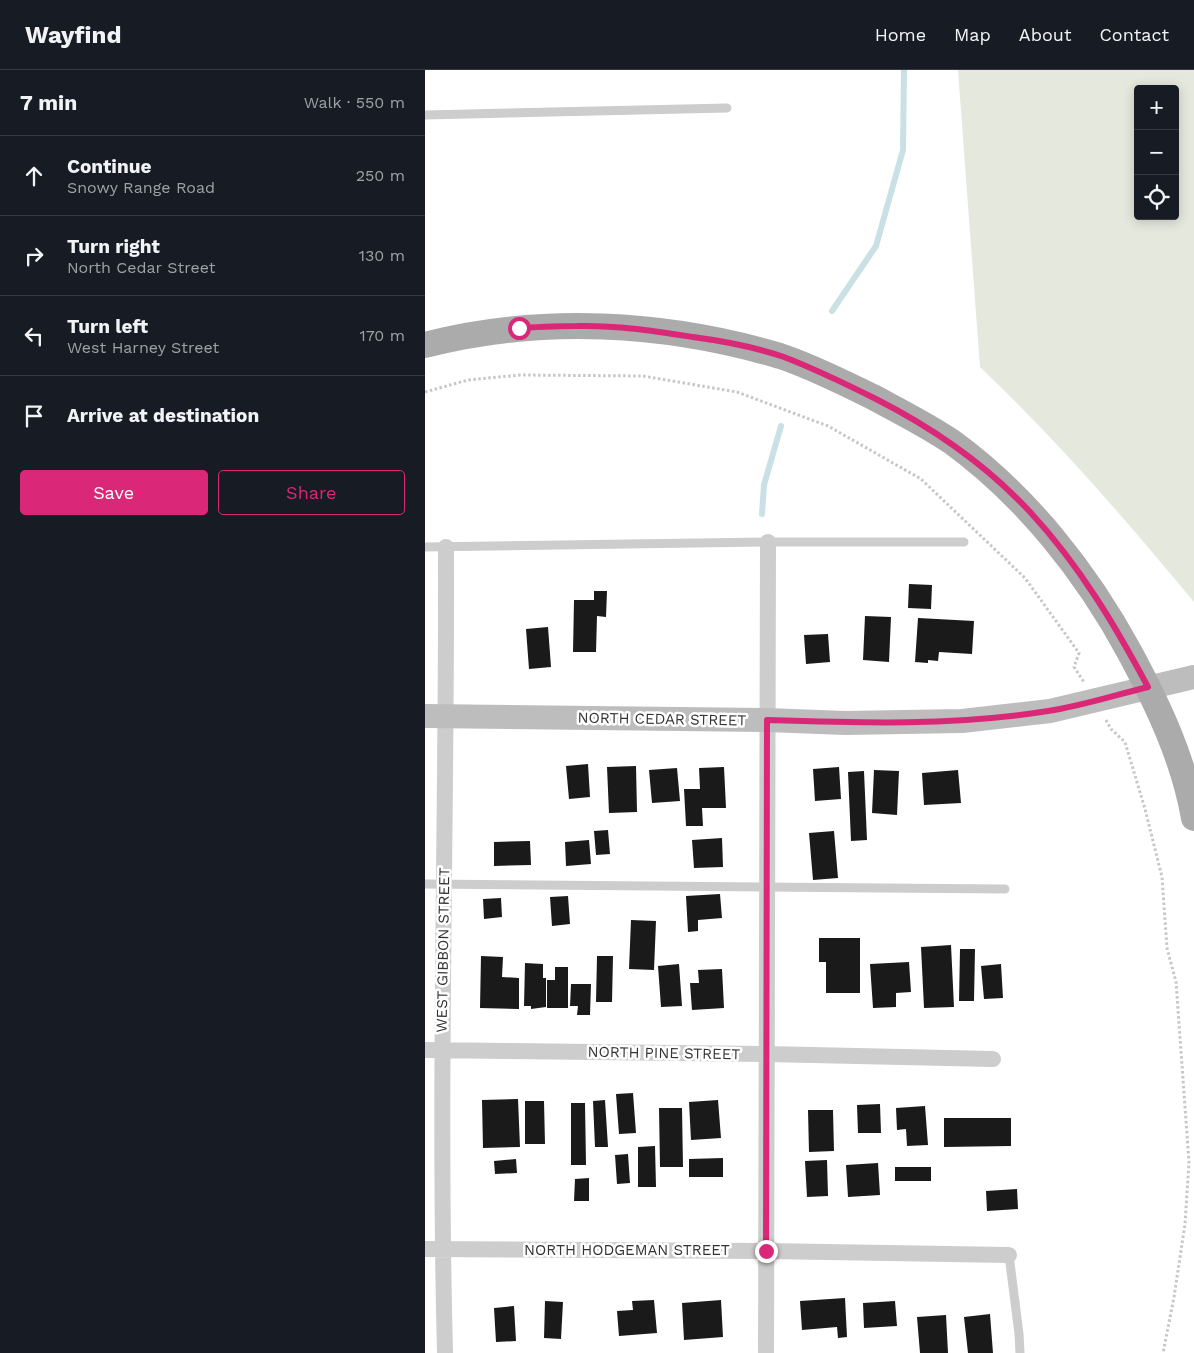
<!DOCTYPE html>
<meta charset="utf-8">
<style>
body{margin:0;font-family:"Work Sans",sans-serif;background:#20242c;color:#f1f3f6}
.controls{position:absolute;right:15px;top:15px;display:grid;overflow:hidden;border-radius:5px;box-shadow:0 2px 12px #0003}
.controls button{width:45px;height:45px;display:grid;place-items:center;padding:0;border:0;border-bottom:1px solid #363941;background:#171b24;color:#f1f3f6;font:25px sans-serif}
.stop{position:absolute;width:15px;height:15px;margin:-11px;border:4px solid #db2777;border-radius:50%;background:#fff}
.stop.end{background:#db2777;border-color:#fff;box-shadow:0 1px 5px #0008}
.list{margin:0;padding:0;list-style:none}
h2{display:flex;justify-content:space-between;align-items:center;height:65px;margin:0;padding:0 20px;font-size:21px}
h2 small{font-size:16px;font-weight:400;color:#9ea1a6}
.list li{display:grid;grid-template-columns:32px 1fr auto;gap:15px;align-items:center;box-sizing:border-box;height:80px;padding:0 20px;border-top:1px solid #363941}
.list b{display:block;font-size:19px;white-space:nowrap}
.list p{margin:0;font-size:16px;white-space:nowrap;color:#9ea1a6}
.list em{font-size:16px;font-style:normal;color:#9ea1a6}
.actions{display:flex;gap:10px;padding:15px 20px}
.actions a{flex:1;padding:11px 0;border:1px solid #db2777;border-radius:5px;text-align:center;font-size:18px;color:#db2777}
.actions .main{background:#db2777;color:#fff}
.icon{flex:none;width:28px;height:28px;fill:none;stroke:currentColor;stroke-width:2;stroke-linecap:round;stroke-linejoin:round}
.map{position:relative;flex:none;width:769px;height:1283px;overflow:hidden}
header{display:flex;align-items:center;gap:30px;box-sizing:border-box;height:70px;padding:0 25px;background:#171b24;border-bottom:1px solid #363941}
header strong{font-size:24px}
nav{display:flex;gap:28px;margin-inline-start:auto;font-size:18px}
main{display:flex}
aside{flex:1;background:#171b24}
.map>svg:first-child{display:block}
.green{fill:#e5e8dd;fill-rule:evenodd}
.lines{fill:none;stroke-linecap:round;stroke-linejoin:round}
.stream{stroke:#c9e0e5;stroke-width:6}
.building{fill:#1a1a1a}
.path{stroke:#c7c7c7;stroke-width:3;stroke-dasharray:2.5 2.5;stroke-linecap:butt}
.lane{stroke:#cdcdcd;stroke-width:9}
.street{stroke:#cdcdcd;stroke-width:16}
.secondary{stroke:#bdbdbd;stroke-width:24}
.primary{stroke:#ababab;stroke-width:26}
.route{stroke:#db2777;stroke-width:6}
.labels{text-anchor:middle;stroke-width:5;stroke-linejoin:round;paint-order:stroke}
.street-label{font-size:15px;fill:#333;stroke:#fff}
</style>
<header>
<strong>Wayfind</strong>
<nav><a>Home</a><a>Map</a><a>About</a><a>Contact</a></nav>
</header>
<main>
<aside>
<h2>7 min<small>Walk · 550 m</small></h2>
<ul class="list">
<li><svg class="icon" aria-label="ahead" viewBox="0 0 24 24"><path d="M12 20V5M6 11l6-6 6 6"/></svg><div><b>Continue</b><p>Snowy Range Road</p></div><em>250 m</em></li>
<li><svg class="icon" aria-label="right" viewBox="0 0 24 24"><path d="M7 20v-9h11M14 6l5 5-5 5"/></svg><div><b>Turn right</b><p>North Cedar Street</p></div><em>130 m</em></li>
<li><svg class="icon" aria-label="left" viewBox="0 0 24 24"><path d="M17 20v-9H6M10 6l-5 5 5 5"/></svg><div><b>Turn left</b><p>West Harney Street</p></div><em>170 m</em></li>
<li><svg class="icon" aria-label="arrive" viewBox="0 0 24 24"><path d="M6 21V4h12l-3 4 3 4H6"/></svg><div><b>Arrive at destination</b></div></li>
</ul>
<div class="actions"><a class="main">Save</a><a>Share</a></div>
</aside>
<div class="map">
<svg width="769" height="1283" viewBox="0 0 769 1283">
<rect width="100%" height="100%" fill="#fff"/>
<path class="green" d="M533 0H769V532C701 450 632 370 555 297ZM713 19H750V146H713Z"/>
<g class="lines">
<path class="stream" d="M407 241 451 176 478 80 479 0
M337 444 339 415 356 356"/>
</g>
<path class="building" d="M484 514 507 515 506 539 483 538Z
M169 521H182L181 547 172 546 171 582H148L149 530H169Z
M440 546 466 547 464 592 438 590Z
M493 548 549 551 547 584 514 582 513 591 503 590V593L490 592Z
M123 557 126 597 104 599 101 559Z
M403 564 405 592 381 594 379 565Z
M163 694 165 727 144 729 141 696Z
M211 696 212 742 184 743 182 697Z
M299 697 301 738H277L278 756H261L259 719H275L274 698Z
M414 697 416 729 390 731 388 699Z
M252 698 255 731 227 733 224 700Z
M449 700 474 701 472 745 447 743Z
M533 700 536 733 499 735 497 703Z
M439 701 442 770 426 771 423 702Z
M183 760 185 784 171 785 169 761Z
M409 761 413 808 388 810 384 763Z
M297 768 298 797 269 798 267 770Z
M164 770 166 794 141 796 140 772Z
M105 771 106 795 69 796V772Z
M295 824 297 848 273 850V861L263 862 261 826Z
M143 826 145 854 127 856 125 827Z
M76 828 77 847 59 849 58 829Z
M206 850 231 851 229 900 204 899Z
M394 868H435V923H401V892H394Z
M526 875 529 937 499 938 496 877Z
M535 879H550L549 931H534Z
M56 886 78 887 77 907 94 908V939L55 938Z
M172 886H188L187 932H171Z
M484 892 486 922 471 923V937L448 938 445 894Z
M100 893 118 894V908H121V937L106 939V936H99Z
M254 894 257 936 236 937 233 896Z
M576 894 578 928 559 929 556 896Z
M130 897H143V938H122V910H130Z
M297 899 299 938 267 940 265 913H274L273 900Z
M146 914H166L165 945H152L153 936H145Z
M208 1023 211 1063 194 1064 191 1024Z
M93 1029 95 1077 58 1078 57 1030Z
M180 1030 183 1077H170L168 1031Z
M293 1030 296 1068 266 1070 264 1032Z
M100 1031H119L120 1074H100Z
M146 1033H160L161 1095H146Z
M455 1034 456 1063H433L432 1035Z
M500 1036 503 1075 482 1076 481 1059 472 1060 471 1038Z
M234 1038H257L258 1097H235Z
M383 1040H408L409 1081 384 1082Z
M519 1048H586V1076L519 1077Z
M230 1076 231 1117H213V1077Z
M203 1084 205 1113 192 1114 190 1085Z
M298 1088V1107H264V1089Z
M91 1089 92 1103 70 1104 69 1091Z
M402 1090 403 1126 382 1127 380 1091Z
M453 1093 455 1125 423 1127 421 1095Z
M470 1097H506V1111H470Z
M164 1108V1131H149L150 1109Z
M592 1119 593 1139 562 1141 561 1121Z
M420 1228 422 1267 413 1268 412 1257 377 1260 375 1231Z
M229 1230 232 1263 194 1266 192 1241 208 1240 207 1231Z
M296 1230 298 1267 259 1270 257 1233Z
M120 1231 138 1232 136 1269 119 1268Z
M470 1231 472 1256 439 1258 438 1233Z
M89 1236 91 1271 71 1272 69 1238Z
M565 1244 568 1283H543L539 1247Z
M521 1245 523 1283H495L492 1247Z"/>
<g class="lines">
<path class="path" d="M0 322 43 310 95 305 218 306 312 322 403 356 496 409 600 508 654 583 649 597 659 612
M681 650 686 659 700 672 720 739 737 807 742 878 751 912 764 1092 760 1154 749 1227 738 1283"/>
<path class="lane" d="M0 45 302 38
M0 477 343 472H539
M0 814 580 819
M584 1185 594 1264 595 1283"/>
<path class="street" d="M0 980 341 984 568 989
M0 1179 341 1181 584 1185
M20 1283C13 1014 22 746 21 477
M341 1283 343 472"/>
<path class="secondary" d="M0 646 342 650 420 653 537 651 625 641 769 607"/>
<path class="primary" d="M0 275C116 245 241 252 355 286 386 296 419 313 448 327 474 341 502 355 527 372 601 426 662 503 705 583 733 635 759 690 769 748"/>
</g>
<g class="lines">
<path class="route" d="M94 258C113 257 132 256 152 256 191 255 229 261 268 267 298 271 330 277 359 287 390 299 421 314 451 329 510 359 561 394 606 443 654 495 690 555 723 617 690 625 657 636 623 641 530 656 436 653 342 650L341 1181"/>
</g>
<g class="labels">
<g class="street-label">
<text transform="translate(237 649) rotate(1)" y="5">NORTH CEDAR STREET</text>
<text transform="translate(18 880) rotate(-89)" y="5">WEST GIBBON STREET</text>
<text transform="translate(239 983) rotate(1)" y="5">NORTH PINE STREET</text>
<text x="202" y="1185">NORTH HODGEMAN STREET</text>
</g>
</g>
</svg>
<div class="controls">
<button>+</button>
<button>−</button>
<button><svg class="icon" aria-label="locate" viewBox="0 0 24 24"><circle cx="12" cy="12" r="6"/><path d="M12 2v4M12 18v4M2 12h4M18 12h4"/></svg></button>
</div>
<div class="stop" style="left:94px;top:258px"></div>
<div class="stop end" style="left:341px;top:1181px"></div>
</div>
</main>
